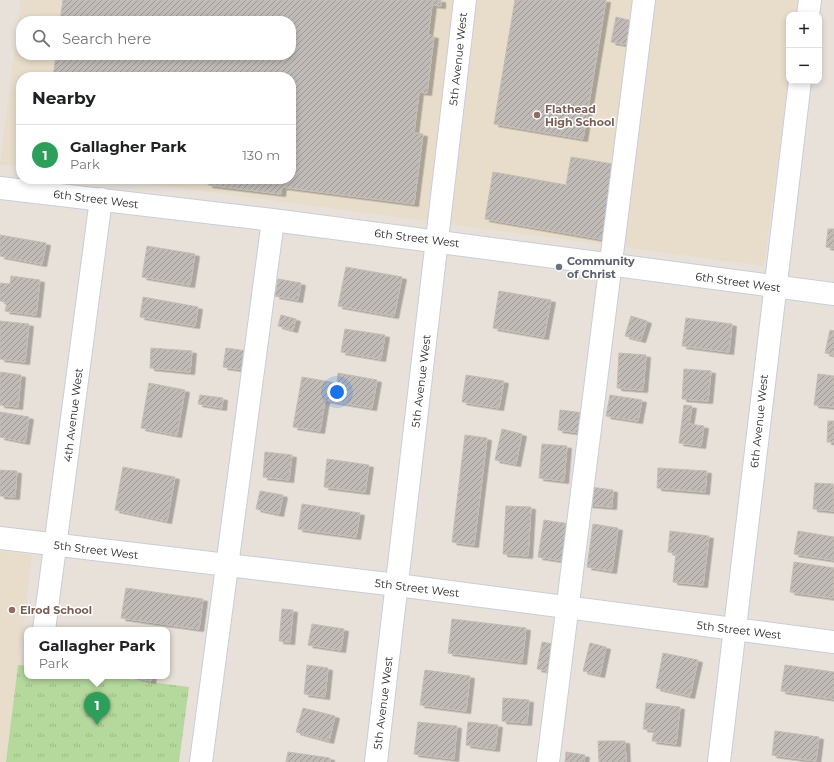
<!DOCTYPE html>
<meta charset="utf-8">
<style>
body{margin:0;font-family:Montserrat,sans-serif;background:#f2f2f2;color:#202124}
.controls{position:absolute;right:12px;top:12px;display:grid;overflow:hidden;border-radius:8px;box-shadow:0 2px 6px #0003}
.controls button{width:36px;height:36px;display:grid;place-items:center;padding:0;border:0;border-bottom:1px solid #e0e0e0;background:#fff;color:#202124;font:20px sans-serif}
.you{position:absolute;left:337px;top:392px;width:14px;height:14px;margin:-10px;border:3px solid #fff;border-radius:50%;background:#1a73e8;box-shadow:0 0 0 6px #1a73e833}
.badge{display:grid;place-items:center;width:26px;height:26px;border-radius:50%;background:#db2777;color:#fff;font-size:13px;font-weight:700}
.pin{position:absolute;translate:-50% -33px;filter:drop-shadow(0 1px 2px #0008)}
.pin::after{content:'';position:absolute;top:21px;width:14px;height:12px;background:inherit;clip-path:polygon(0 0,100% 0,50% 100%)}
.popup{position:absolute;left:24px;top:627px;width:146px;height:52px;box-sizing:border-box;display:grid;place-content:center;border-radius:8px;background:#fff;filter:drop-shadow(0 1px 3px #0005);font-size:13px;white-space:nowrap;color:#757577}
.popup b{font-size:15px;color:#202124}
.popup::after{content:'';position:absolute;left:50%;top:100%;margin-left:-8px;border:8px solid transparent;border-top-color:#fff}
.list{margin:0;padding:0;list-style:none}
h2{display:flex;justify-content:space-between;align-items:center;height:52px;margin:0;padding:0 16px;font-size:17px}
h2 small{font-size:13px;font-weight:400;color:#757577}
.list li{display:grid;grid-template-columns:26px 1fr auto;gap:12px;align-items:center;box-sizing:border-box;height:60px;padding:0 16px;border-top:1px solid #e0e0e0}
.list b{display:block;font-size:15px;white-space:nowrap}
.list p{margin:0;font-size:13px;white-space:nowrap;color:#757577}
.list em{font-size:13px;font-style:normal;color:#757577}
.icon{flex:none;width:22px;height:22px;fill:none;stroke:currentColor;stroke-width:2;stroke-linecap:round;stroke-linejoin:round}
.map{position:relative;flex:none;width:834px;height:762px;overflow:hidden}
.search{position:absolute;background:#fff;box-shadow:0 2px 6px #0003;left:16px;top:16px;width:280px;height:44px;display:flex;align-items:center;gap:10px;box-sizing:border-box;padding:0 14px;border-radius:16px;color:#757577;font-size:15px}
.panel{position:absolute;background:#fff;box-shadow:0 2px 6px #0003;left:16px;top:72px;width:280px;height:112px;border-radius:16px}
.map>svg:first-child{display:block}
.education{fill:#e8ddcb;fill-rule:evenodd}
.park{fill:url(#park-tufts)}
.building{fill:url(#building-hatch);stroke:#c3bdb5;filter:url(#shadow)}
.lines{fill:none;stroke-linecap:round;stroke-linejoin:round}
.minor-casing{stroke:#c9cdd8;stroke-width:24}
.minor{stroke:#fff;stroke-width:22}
.education-dot{fill:#8d6e63;stroke:#fff;stroke-width:1.5}
.worship-dot{fill:#6b7280;stroke:#fff;stroke-width:1.5}
.labels{text-anchor:middle;stroke-width:3;stroke-linejoin:round;paint-order:stroke}
.street-label{font-size:11px;fill:#272727;stroke:#fff}
.education-label{font-size:11px;font-weight:bold;fill:#785e54;stroke:#fff;text-anchor:start}
.worship-label{font-size:11px;font-weight:bold;fill:#5b616d;stroke:#fff;text-anchor:start}
</style>
<div class="map">
<svg width="834" height="762" viewBox="0 0 834 762">
<defs>
<pattern id="park-tufts" width="24" height="20" patternUnits="userSpaceOnUse"><rect width="24" height="20" fill="#b5d99d"/><path d="M3 7l-1-3M5 7V3M7 7l1-3M15 17l-1-3M17 17v-4M19 17l1-3" fill="none" stroke="#9cba87"/></pattern>
<pattern id="building-hatch" width="6" height="6" patternUnits="userSpaceOnUse"><rect width="6" height="6" fill="#c1bbb7"/><path d="M-1 1l2-2M0 6l6-6M5 7l2-2" fill="none" stroke="#9d9895"/></pattern>
<filter id="shadow"><feDropShadow dx="4.5" dy="2.5" stdDeviation="0" flood-color="#0004"/></filter>
</defs>
<rect width="100%" height="100%" fill="#e8e1da"/>
<path class="education" d="M21 0H799L797 15H789V74L764 266 111 179H291V77H21V167L0 164ZM21 21H291V55H21Z
M0 551 32 555 6 762H0Z"/>
<path class="park" d="M18 665 27 666V676H104L189 687 179 762H6Z"/>
<path class="building" d="M63 0H441V6L432 5 428 35 434 36 427 93 419 92 414 133 423 134 414 204 282 187 281 194 208 185 209 179H291V77H53L56 55H291V21H60Z
M515 0H606L583 139 494 124Z
M616 17 633 21 629 45 611 42Z
M571 157 619 165 606 240 485 219 493 172 566 185Z
M828 229H834V248L826 247Z
M0 235 46 243 42 264 0 256Z
M147 246 195 254 190 285 142 277Z
M346 267 402 277 394 316 338 306Z
M11 276 40 280 36 315 5 311 7 302 0 301V283L10 284Z
M278 279 301 283 298 300 275 296Z
M499 291 551 300 544 337 493 328Z
M143 297 198 307 195 326 140 317Z
M281 315 296 319 293 330 278 326Z
M631 316 647 321 641 340 625 336Z
M686 318 732 324 729 352 682 346Z
M0 321 29 324 25 362 0 359Z
M345 329 385 335 381 359 341 352Z
M830 330 834 331V355L825 353Z
M151 348 192 351 190 372 150 368Z
M226 348 247 351 245 370 223 367Z
M619 353 646 355 643 390 617 388Z
M684 369 711 371 708 401 682 399Z
M0 372 21 375 18 407 0 405Z
M338 373 377 380 372 408 325 400 320 431 293 427 302 377 337 383Z
M818 374 834 376V407L814 405Z
M466 375 504 381 499 408 462 402Z
M149 383 185 390 177 435 141 428Z
M200 395 223 398 222 408 198 404Z
M610 395 642 400 638 421 606 416Z
M684 405 692 406 689 424 704 426 701 446 679 443Z
M560 410 584 413 581 433 558 430Z
M0 412 29 417 25 442 0 437Z
M828 421H834V442H827Z
M502 429 522 434 516 464 495 460Z
M465 435 487 438 474 545 452 542Z
M542 444 567 446 564 481 539 478Z
M265 452 292 455 289 480 263 477Z
M327 459 369 465 365 492 324 487Z
M123 467 175 477 167 521 115 510Z
M658 468 707 471 705 492 657 488Z
M0 470 17 471 15 497 0 496Z
M815 483 833 484 834 511 813 509Z
M590 487 613 490 612 507 588 505Z
M260 491 283 495 279 514 256 509Z
M302 504 360 513 356 537 298 529Z
M506 506 531 507 528 556 503 554Z
M544 520 570 524 565 561 538 557Z
M593 524 618 528 612 571 587 567Z
M670 531 709 536 703 585 673 582 676 553 668 552Z
M798 531 834 537V560L794 554Z
M794 562 834 568 833 598 790 592Z
M126 588 203 599 199 629 121 618Z
M282 609 293 610 290 642 279 641Z
M452 619 526 628 522 662 448 653Z
M312 624 344 629 341 650 308 645Z
M542 642 553 644 548 671 537 669Z
M590 643 606 647 600 675 583 671Z
M663 653 698 660 690 696 656 688Z
M307 665 328 668 325 697 304 694Z
M785 665 834 672V699L781 691Z
M425 670 470 676 466 711 420 705Z
M129 676H152L151 681Z
M503 698 529 700 527 723 502 721Z
M646 703 680 707 676 744 652 741 654 730 643 729Z
M303 708 335 716 329 741 296 732Z
M418 722 457 726 454 759 414 754Z
M468 722 498 725 495 749 466 745Z
M775 731 819 737 816 761 772 755Z
M598 741H625L626 762H599Z
M288 752 330 758V762H286Z
M566 752 585 755 584 762H565Z"/>
<g class="lines">
<g class="minor-casing">
<path id="minor" d="M808 15 810 0
M0 188 273 220 834 294
M0 538 397 585 834 642
M44 630 101 199
M201 762 273 220
M376 762 465 0
M548 762 644 0
M719 762 800 81"/>
</g>
<use href="#minor" class="minor"/>
</g>
<g class="education-dot">
<circle cx="537" cy="115" r="4"/>
<circle cx="12" cy="610" r="4"/>
</g>
<circle class="worship-dot" cx="559" cy="267" r="4"/>
<g class="labels">
<g class="street-label">
<text transform="translate(458 59) rotate(-84)" y="4">5th Avenue West</text>
<text transform="translate(96 199) rotate(7)" y="4">6th Street West</text>
<text transform="translate(417 238) rotate(7)" y="4">6th Street West</text>
<text transform="translate(738 282) rotate(8)" y="4">6th Street West</text>
<text transform="translate(421 381) rotate(-83)" y="4">5th Avenue West</text>
<text transform="translate(73 415) rotate(-83)" y="4">4th Avenue West</text>
<text transform="translate(759 421) rotate(-84)" y="4">6th Avenue West</text>
<text transform="translate(96 550) rotate(7)" y="4">5th Street West</text>
<text transform="translate(417 588) rotate(7)" y="4">5th Street West</text>
<text transform="translate(739 630) rotate(7)" y="4">5th Street West</text>
<text transform="translate(383 703) rotate(-83)" y="4">5th Avenue West</text>
</g>
<g class="education-label">
<text x="545" y="113">Flathead<tspan x="545" dy="13">High School</tspan></text>
<text x="20" y="614">Elrod School</text>
</g>
<g class="worship-label">
<text x="567" y="265">Community<tspan x="567" dy="13">of Christ</tspan></text>
</g>
</g>
</svg>
<div class="controls">
<button>+</button>
<button>−</button>
</div>
<div class="you"></div>
<div class="pin badge" style="left:97px;top:725px;background:#2e9e5b">1</div>
<div class="popup"><b>Gallagher Park</b>Park</div>
<div class="search"><svg class="icon" aria-label="search" viewBox="0 0 24 24"><circle cx="10" cy="10" r="6"/><path d="M15 15l6 6"/></svg>Search here</div>
<section class="panel">
<h2>Nearby<small></small></h2>
<ul class="list">
<li><span class="badge" style="background:#2e9e5b">1</span><div><b>Gallagher Park</b><p>Park</p></div><em>130 m</em></li>
</ul>
</section>
</div>
